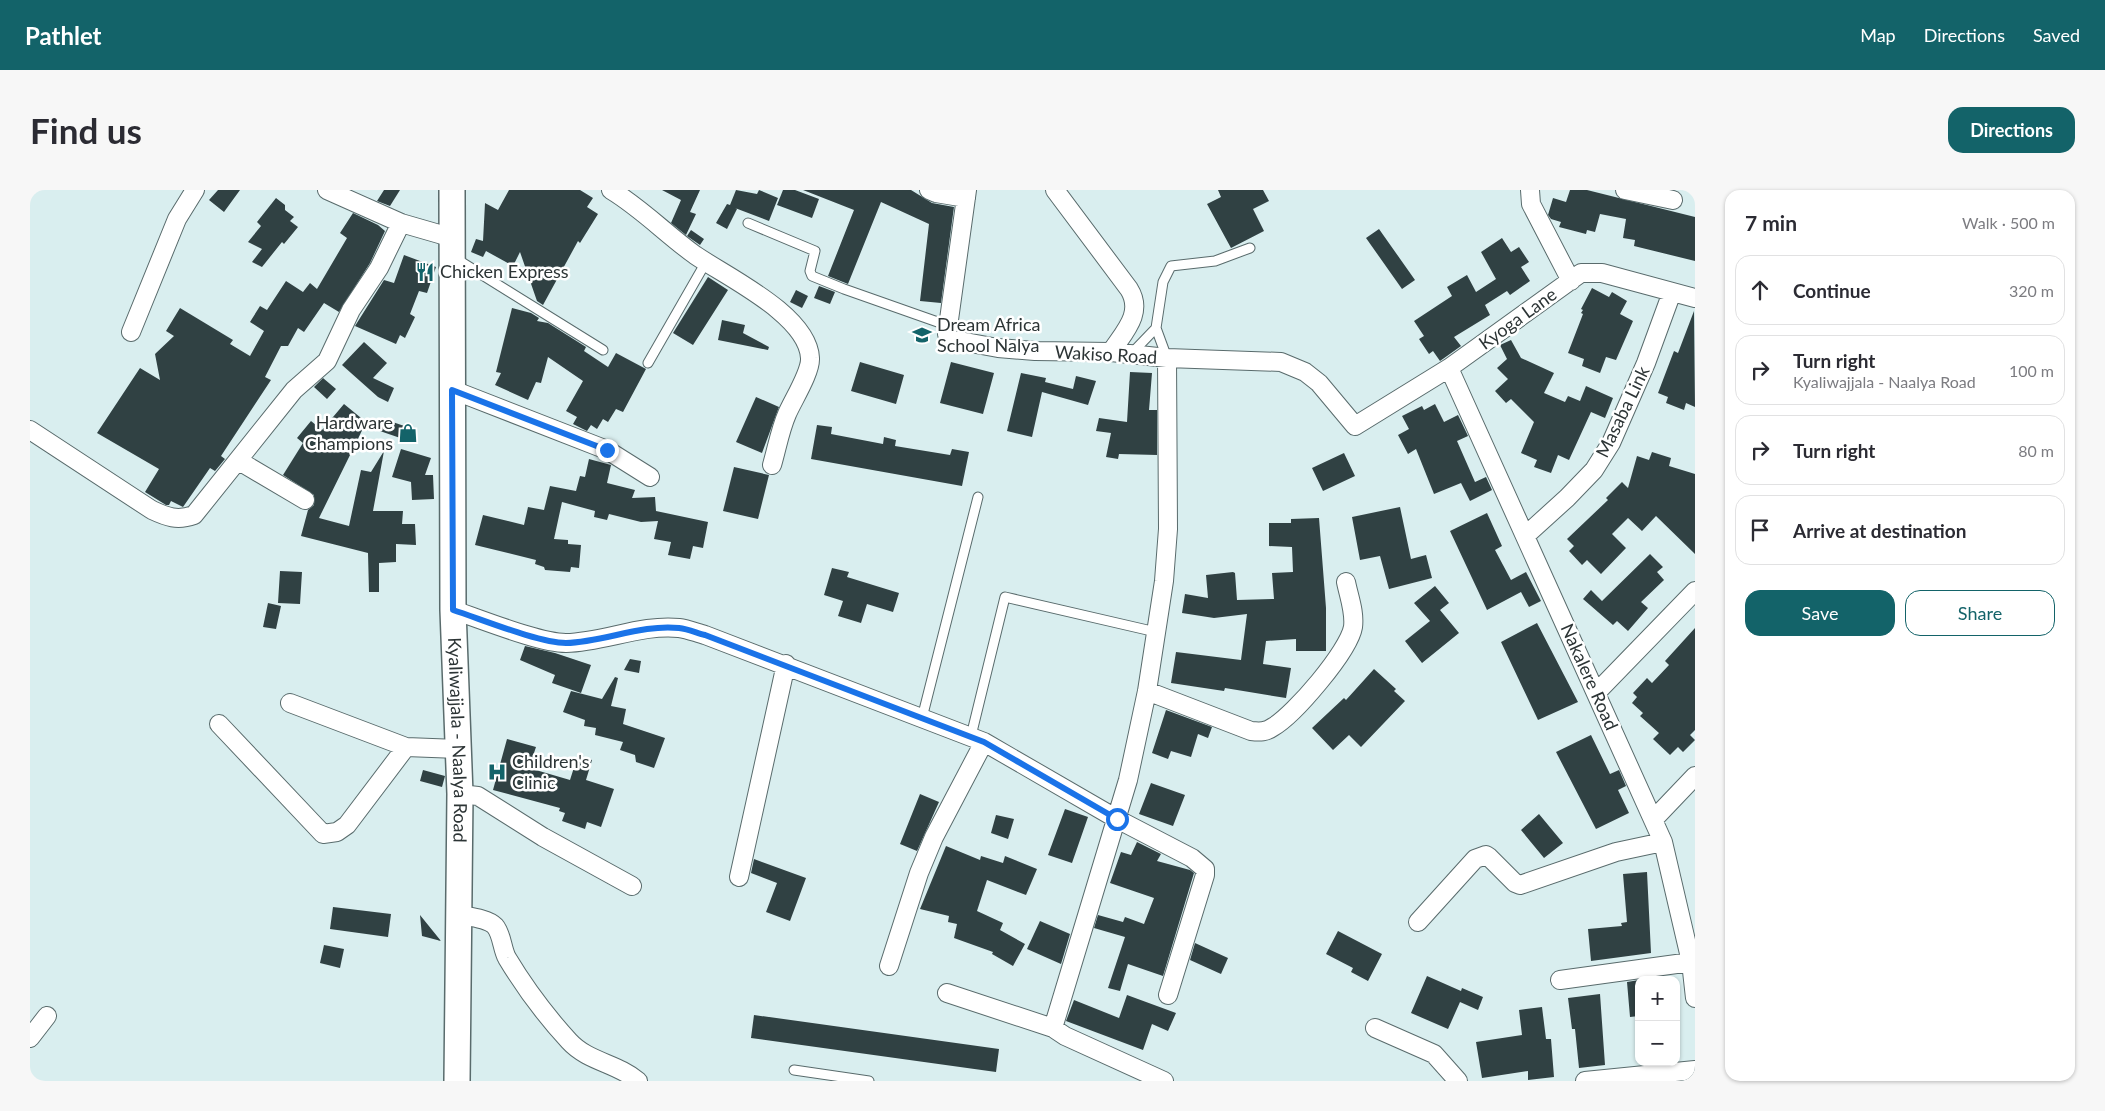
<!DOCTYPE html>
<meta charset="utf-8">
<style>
body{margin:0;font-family:Lato,sans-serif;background:#f7f7f7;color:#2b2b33}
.controls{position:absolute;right:15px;bottom:15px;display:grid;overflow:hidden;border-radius:10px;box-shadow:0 1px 4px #0004}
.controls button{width:45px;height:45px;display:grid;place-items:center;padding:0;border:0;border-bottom:1px solid #e1e1e2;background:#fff;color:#2b2b33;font:25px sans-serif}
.stop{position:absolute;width:15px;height:15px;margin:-11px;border:4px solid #1a73e8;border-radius:50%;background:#fff}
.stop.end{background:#1a73e8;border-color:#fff;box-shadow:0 1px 5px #0008}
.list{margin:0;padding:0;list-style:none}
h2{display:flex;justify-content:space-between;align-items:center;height:65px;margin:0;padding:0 20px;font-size:21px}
h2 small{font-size:16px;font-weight:400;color:#7c7c81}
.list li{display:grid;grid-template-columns:32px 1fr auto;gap:15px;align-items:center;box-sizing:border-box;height:70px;margin:0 10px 10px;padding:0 10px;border:1px solid #e1e1e2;border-radius:15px}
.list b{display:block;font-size:19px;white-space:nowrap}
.list p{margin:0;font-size:16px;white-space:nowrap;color:#7c7c81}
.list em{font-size:16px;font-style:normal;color:#7c7c81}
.actions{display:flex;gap:10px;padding:15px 20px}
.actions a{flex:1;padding:11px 0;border:1px solid #136369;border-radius:15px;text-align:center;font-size:18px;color:#136369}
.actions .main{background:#136369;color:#fff}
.icon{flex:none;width:28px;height:28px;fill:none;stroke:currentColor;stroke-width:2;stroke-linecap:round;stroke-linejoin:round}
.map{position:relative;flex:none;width:1665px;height:891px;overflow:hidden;border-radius:15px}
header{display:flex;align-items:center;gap:30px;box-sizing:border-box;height:70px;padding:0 25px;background:#136369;color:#fff}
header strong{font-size:24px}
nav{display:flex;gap:28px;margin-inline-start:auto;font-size:18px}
.intro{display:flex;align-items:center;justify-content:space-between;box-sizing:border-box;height:120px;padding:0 30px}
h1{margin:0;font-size:35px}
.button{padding:12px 22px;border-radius:15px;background:#136369;color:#fff;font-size:18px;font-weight:700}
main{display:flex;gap:30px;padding:0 30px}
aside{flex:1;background:#fff;border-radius:15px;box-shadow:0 1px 4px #0004}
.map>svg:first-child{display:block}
.building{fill:#304143}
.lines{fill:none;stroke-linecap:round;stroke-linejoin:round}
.lane-casing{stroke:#596b6c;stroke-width:11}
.street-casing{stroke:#596b6c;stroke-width:20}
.secondary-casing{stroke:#596b6c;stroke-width:28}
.lane{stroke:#fff;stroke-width:9}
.street{stroke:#fff;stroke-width:18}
.secondary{stroke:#fff;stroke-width:25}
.route{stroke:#1a73e8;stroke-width:6}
.labels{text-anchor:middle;stroke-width:5;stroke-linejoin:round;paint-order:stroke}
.poi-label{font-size:18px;fill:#2c3435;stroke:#fff;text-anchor:start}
.street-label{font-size:18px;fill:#2c3435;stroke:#fff}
</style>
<header>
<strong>Pathlet</strong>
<nav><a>Map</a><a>Directions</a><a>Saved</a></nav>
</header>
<div class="intro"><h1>Find us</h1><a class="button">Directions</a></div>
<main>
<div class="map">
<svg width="1665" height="891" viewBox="0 0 1665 891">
<rect width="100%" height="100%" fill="#d9eeef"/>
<path class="building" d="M188 0H210L194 22 179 10Z
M354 0H370L360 16 347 11Z
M479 0H550L563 8 557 17 568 24 550 53 548 51 513 115 507 111 490 62 483 76 456 61 453 67 441 62 446 49 453 51 455 13 468 20Z
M632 0H670L660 22 666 24 656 45 641 33 651 10Z
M706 0 727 4 729 0 748 8 739 31 705 18 707 19 697 39 686 33 697 14 700 15Z
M753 0H765L789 9 782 28 747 15Z
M773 0H881L902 13 924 17 911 113 890 111 899 34 851 12 818 94 798 86 824 20Z
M1188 0H1233L1239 11 1223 19 1234 41 1201 58 1177 14 1191 7Z
M1540 0H1557L1665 27V71L1604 56 1605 50 1593 48 1596 29 1570 24 1565 42 1557 40 1556 44 1529 37 1531 32 1521 29 1518 25 1523 8 1536 12Z
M246 8 255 15V20L264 27 260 31 268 37 254 54 252 52 232 77 222 72 232 59 218 52 231 36 227 32Z
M323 23 348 35 355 41 340 73 309 122 294 113 274 142 268 138 258 156H251L235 187 241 190 191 266 195 269 185 281 180 278 153 317 141 311 139 315H136L115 302 129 279 67 243 110 178 130 190 125 164 144 146 136 141 150 118 203 150 200 154 220 166 234 141 220 132 230 116 237 120 256 91 273 102 280 93 287 99 317 48 310 43Z
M1349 39 1385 90 1372 99 1336 48Z
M661 40 674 49 670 55 657 46Z
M1472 48 1481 62 1489 57 1499 72 1491 77 1500 91 1480 105 1477 101 1455 115 1460 125 1424 147 1431 156 1410 171 1403 161 1399 164 1389 149 1394 146 1384 131 1422 106 1417 97 1437 85 1446 102 1466 89 1451 62Z
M374 65 406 77 397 103 389 101 380 124 385 127 375 148 370 145 366 154 325 136 354 90 364 93Z
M678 87 698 100 663 155 643 143Z
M789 96 805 102 800 114 784 108Z
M1562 98 1579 107 1582 102 1597 111 1590 124 1603 131 1586 170 1576 167 1570 183 1552 176 1554 169 1538 163 1553 124 1551 123 1553 120 1551 119Z
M766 100 778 106 772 118 760 112Z
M482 118 501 123 509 128 507 131 518 133 556 157 554 161 578 177 586 163 616 179 593 222 586 219 578 232 573 229 567 239 561 235 557 241 543 234 547 227 536 221 553 191 518 167 511 193 506 192 498 210 465 195 471 183 466 182Z
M1664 121 1665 217 1656 213 1654 220 1636 213 1638 207 1628 203 1644 161 1648 163Z
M692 130 715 135 713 143 739 157 738 160 688 150Z
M1481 150 1491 168 1524 183 1514 203 1535 212 1538 206 1550 211 1556 196 1583 208 1575 228 1561 222 1539 270 1528 265 1521 283 1504 277 1507 270 1491 263 1504 232 1481 209 1476 213 1465 201 1478 189 1467 178 1477 169 1470 155Z
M334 152 357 173 343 188 364 198 358 212 348 207 312 175Z
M830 172 874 185 866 214 821 201Z
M921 172 964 183 953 224 910 213Z
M1100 182 1122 183 1119 220H1127V265L1089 264 1088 269 1076 267 1081 243 1066 241 1069 228 1097 232Z
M991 183 1016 188 1015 192 1043 199 1046 186 1066 191 1058 215 1012 202 1002 247 977 241Z
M293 188 306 199 297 209 284 197Z
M726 207 749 217 732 263 706 252Z
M314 214 336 232 326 253 318 262 321 263 289 328 319 336 331 280 341 282 354 261 343 321H373L372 334H385L386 355 366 354V372L349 373V402H339L338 363 271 346 278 320 284 315V305L253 285 273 253 267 248 281 231 292 240Z
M1405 214 1414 232 1428 225 1438 246 1427 251 1445 292 1456 287 1462 300 1440 311 1431 293 1404 304 1386 259 1378 264 1368 245 1379 239 1372 226 1392 216 1394 220Z
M351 228 383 239 379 251 347 240Z
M787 235 802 237 801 244 853 254 854 247 866 250 865 256 920 265 922 259 939 262 932 296 781 269Z
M371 259 401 268 395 285H403L404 309 382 310 381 292 362 287Z
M1622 262 1641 268 1639 276 1665 284V364L1626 326 1612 341 1598 328 1582 344 1596 358 1571 384 1557 370 1552 375 1539 361 1544 356 1537 349 1578 310 1576 308 1592 292 1598 298 1607 266 1619 270Z
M1314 263 1325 286 1293 301 1282 278Z
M559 269 581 275 577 293 605 300 602 308 625 307 626 321 678 332 673 358 663 356 660 369 638 365 641 352 624 349 628 331 611 332 579 324 577 330 564 327 565 321 532 312 524 349 538 350V354L551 355 549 378 541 377 540 382 515 380 514 377 505 374 506 370 445 355 453 325 494 335 498 317 514 320 520 296 546 301 550 286 555 287Z
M704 277 739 285 728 329 693 321Z
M1370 317 1381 369 1396 365 1402 388 1359 399 1350 366 1330 370 1322 327Z
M1457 323 1472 356 1465 360 1481 390 1496 382 1511 411 1499 417 1491 402 1457 420 1420 341Z
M1289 328 1296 418V461H1266V449L1236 451 1233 474 1261 478 1256 508 1195 498 1194 501 1141 493 1146 462 1211 470 1217 424 1184 428 1152 423 1155 404 1178 408 1176 385 1203 382 1205 383 1207 410 1244 409 1242 383 1263 382 1262 357 1239 356V333H1261V329Z
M1620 364 1633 377 1627 382 1634 390 1611 412 1618 418 1598 441 1587 431 1583 435 1553 409 1561 400 1572 411Z
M802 378 819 382 817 387 869 403 863 422 837 414 831 433 808 426 813 411 794 405Z
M250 381 272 382 270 414 248 413Z
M1405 396 1419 413 1410 420 1429 443 1392 473 1375 451 1400 431 1384 413Z
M238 413 251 416 246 439 233 437Z
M1507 433 1548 512 1508 530 1471 452Z
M1665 438V540L1660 545 1665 550 1653 562 1648 557 1640 565 1623 549 1629 543 1610 526 1613 523 1602 513 1607 507 1603 503 1617 488 1622 493 1639 475 1635 471Z
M495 456 525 463 561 475 551 503 522 493 525 485 490 470Z
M600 469 611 471 609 483 594 480Z
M1344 479 1366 499 1364 501 1375 511 1331 557 1319 545 1303 560 1282 538 1314 508 1316 510Z
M585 487 588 488 581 516 596 519 593 534 635 548 624 578 606 572 605 565 590 560 593 552 565 545 566 538 554 536 555 530 533 522 541 501 572 509Z
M1136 520 1182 537 1178 548 1168 544 1161 567 1141 561 1138 569 1122 563Z
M1561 545 1580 584 1589 580 1596 596 1588 600 1599 623 1566 639 1526 562Z
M477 549 506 557 499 578 540 590 548 565 562 570 556 590 584 599 571 637 557 632 555 639 532 631 535 623 529 621 530 618 463 600Z
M393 580 415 586 412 597 390 591Z
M1121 593 1155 605 1143 636 1109 624Z
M890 604 909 612 887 661 870 654Z
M1035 619 1058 627 1042 673 1018 665Z
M1509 624 1533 653 1514 668 1491 640Z
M966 625 984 629 978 649 961 643Z
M1107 652 1131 664 1127 671 1160 680 1164 683 1133 786 1098 774 1090 801 1078 798 1095 747 1064 738 1068 725 1093 732 1095 727 1114 734 1124 708 1080 693 1091 662 1101 665Z
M916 656 950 670 951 666 973 673 975 666 1007 679 996 705 957 690 947 721 973 733 970 740 995 754 983 776 962 764 963 762 924 748 927 734 918 732 919 726 890 719Z
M724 669 776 688 760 731 736 722 747 693 721 683Z
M1617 682 1621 763 1561 771 1558 739 1592 736 1591 733 1597 732 1593 684Z
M303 717 361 724 358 747 300 739Z
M390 725 411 751 392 746Z
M1010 731 1040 744 1031 774 997 759Z
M1308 741 1352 764 1338 791 1321 782 1323 778 1296 764Z
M1165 753 1198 768 1191 784 1160 770Z
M294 755 314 759 310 778 290 773Z
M1397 786 1431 801 1432 798 1453 807 1448 820 1430 812 1418 839 1381 823Z
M1609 790V826L1600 827 1597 792Z
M1570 804 1575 875 1549 878 1545 839H1542L1538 808Z
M1097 805 1146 823 1138 841 1122 834 1113 860 1036 831 1044 810 1089 828Z
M1512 817 1516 849H1521L1524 887 1498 890V881L1452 888 1446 852 1492 845 1489 820Z
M724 825 969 859 966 882 721 848Z"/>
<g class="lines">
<g class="lane-casing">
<path id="lane" d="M718 33 785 61 780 81 782 86 814 99 919 136
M425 68 573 160
M1126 138 1137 168
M1101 164 1126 138 1133 92 1141 76 1185 71 1220 58
M618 173 676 72
M892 528 948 307
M941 546 975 407 1126 442
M764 880 839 891"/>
</g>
<g class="street-casing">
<path id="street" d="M297 0 371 33 423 48
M581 0C611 18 636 44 665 65 697 87 778 125 780 168 781 182 763 210 757 224 750 240 747 258 742 275
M899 0 906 3 936 8
M937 0 917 144 919 149 968 158 1005 161 1081 162 1137 168 1251 172 1275 182 1289 193 1325 236 1419 178 1551 83H1572L1665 108
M1025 0 1099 99C1114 123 1094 142 1081 162
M1500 0 1501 14 1541 91
M1595 0 1643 10
M101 142 147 29 165 0
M1419 178 1633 652 1661 772 1665 808
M423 200 577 260 620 287
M0 240 122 320C137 327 147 331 164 325L264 200 297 171 321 120 349 78 371 33
M209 271 275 310
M1495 346 1537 308 1564 280 1581 253 1616 173 1642 102
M423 420C451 429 509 453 536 453 574 452 612 434 649 438 658 439 667 443 675 445L954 552 1087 629 1162 668 1175 679V685L1138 805
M1117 501 1221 541C1230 542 1236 542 1243 537 1264 525 1319 461 1323 437 1325 422 1319 407 1316 392
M1566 503 1665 401
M260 513 376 557
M189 534 293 644 307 642 317 635 376 557 428 559
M430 604 448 606 513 647 602 696
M1623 630 1665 586
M709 687 756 474
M429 725C439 727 457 728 465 736 472 744 472 759 477 768 495 798 516 826 539 851 558 872 587 873 608 891
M1388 732 1445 669 1456 665 1459 667 1485 693 1490 695 1586 662 1633 652
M859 776 889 683 904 647 954 552
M1530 790 1661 772
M917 803 1023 838 1035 846 1134 891
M1023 838 1098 590 1117 501 1134 391 1138 339 1137 168
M1345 838 1404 864 1428 891
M0 848 17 826
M1555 891 1665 880"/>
</g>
<g class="secondary-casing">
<g id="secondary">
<path id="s1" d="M422 0 423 420 430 604 427 891"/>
</g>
</g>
<use href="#lane" class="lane"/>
<use href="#street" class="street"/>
<use href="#secondary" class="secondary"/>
</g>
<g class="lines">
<path class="route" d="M577 260 422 200 423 420C451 429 509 453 536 453 574 452 611 434 649 438 658 439 667 443 675 445L954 552 1087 629"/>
</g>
<defs>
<g id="restaurant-bare" transform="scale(1.5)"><path d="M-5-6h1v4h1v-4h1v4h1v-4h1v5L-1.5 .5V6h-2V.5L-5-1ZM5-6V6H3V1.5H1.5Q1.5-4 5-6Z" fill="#136369" stroke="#fff" stroke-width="2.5" paint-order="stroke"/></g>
<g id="school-bare" transform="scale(1.5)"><path d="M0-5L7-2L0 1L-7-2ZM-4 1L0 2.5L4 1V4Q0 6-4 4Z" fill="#136369" stroke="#fff" stroke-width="2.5" paint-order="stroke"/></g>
<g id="shop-bare" transform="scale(1.5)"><path d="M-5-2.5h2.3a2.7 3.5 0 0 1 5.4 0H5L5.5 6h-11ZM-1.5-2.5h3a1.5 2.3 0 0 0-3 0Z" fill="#136369" stroke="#fff" stroke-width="2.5" paint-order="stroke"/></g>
<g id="hospital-bare" transform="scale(1.5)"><path d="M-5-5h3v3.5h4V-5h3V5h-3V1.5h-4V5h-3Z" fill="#136369" stroke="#fff" stroke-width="2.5" paint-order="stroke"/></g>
</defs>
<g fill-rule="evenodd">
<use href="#restaurant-bare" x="395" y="82"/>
<use href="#school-bare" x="892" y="145"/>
<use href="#shop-bare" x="378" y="243"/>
<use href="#hospital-bare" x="467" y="582"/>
</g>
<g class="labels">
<g class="poi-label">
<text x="410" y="88">Chicken Express</text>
<text x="907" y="141">Dream Africa<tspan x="907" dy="21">School Nalya</tspan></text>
<text x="363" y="239" text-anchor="end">Hardware<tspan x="363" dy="21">Champions</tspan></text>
<text x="482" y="578">Children's<tspan x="482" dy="21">Clinic</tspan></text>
</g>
<g class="street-label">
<text transform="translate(1488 129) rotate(-36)" y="6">Kyoga Lane</text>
<text transform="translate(1076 165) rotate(3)" y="6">Wakiso Road</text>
<text transform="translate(1593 222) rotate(-64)" y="6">Masaba Link</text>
<text transform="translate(1559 487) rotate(66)" y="6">Nakalere Road</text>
<text dy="6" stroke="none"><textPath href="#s1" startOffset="550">Kyaliwajjala - Naalya Road</textPath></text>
</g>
</g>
</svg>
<div class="controls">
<button>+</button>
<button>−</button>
</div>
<div class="stop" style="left:1087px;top:629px"></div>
<div class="stop end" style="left:577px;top:260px"></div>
</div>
<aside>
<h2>7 min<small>Walk · 500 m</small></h2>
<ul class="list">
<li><svg class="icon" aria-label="ahead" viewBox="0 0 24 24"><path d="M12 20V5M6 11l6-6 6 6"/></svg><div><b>Continue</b></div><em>320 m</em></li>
<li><svg class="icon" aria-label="right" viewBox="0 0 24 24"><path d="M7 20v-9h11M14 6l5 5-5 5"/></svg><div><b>Turn right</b><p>Kyaliwajjala - Naalya Road</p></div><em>100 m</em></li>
<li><svg class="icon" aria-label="right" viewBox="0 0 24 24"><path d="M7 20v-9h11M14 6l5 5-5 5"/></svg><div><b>Turn right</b></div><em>80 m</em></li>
<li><svg class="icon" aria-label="arrive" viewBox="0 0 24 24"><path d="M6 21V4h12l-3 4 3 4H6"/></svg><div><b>Arrive at destination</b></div></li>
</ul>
<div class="actions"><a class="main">Save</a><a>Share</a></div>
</aside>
</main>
